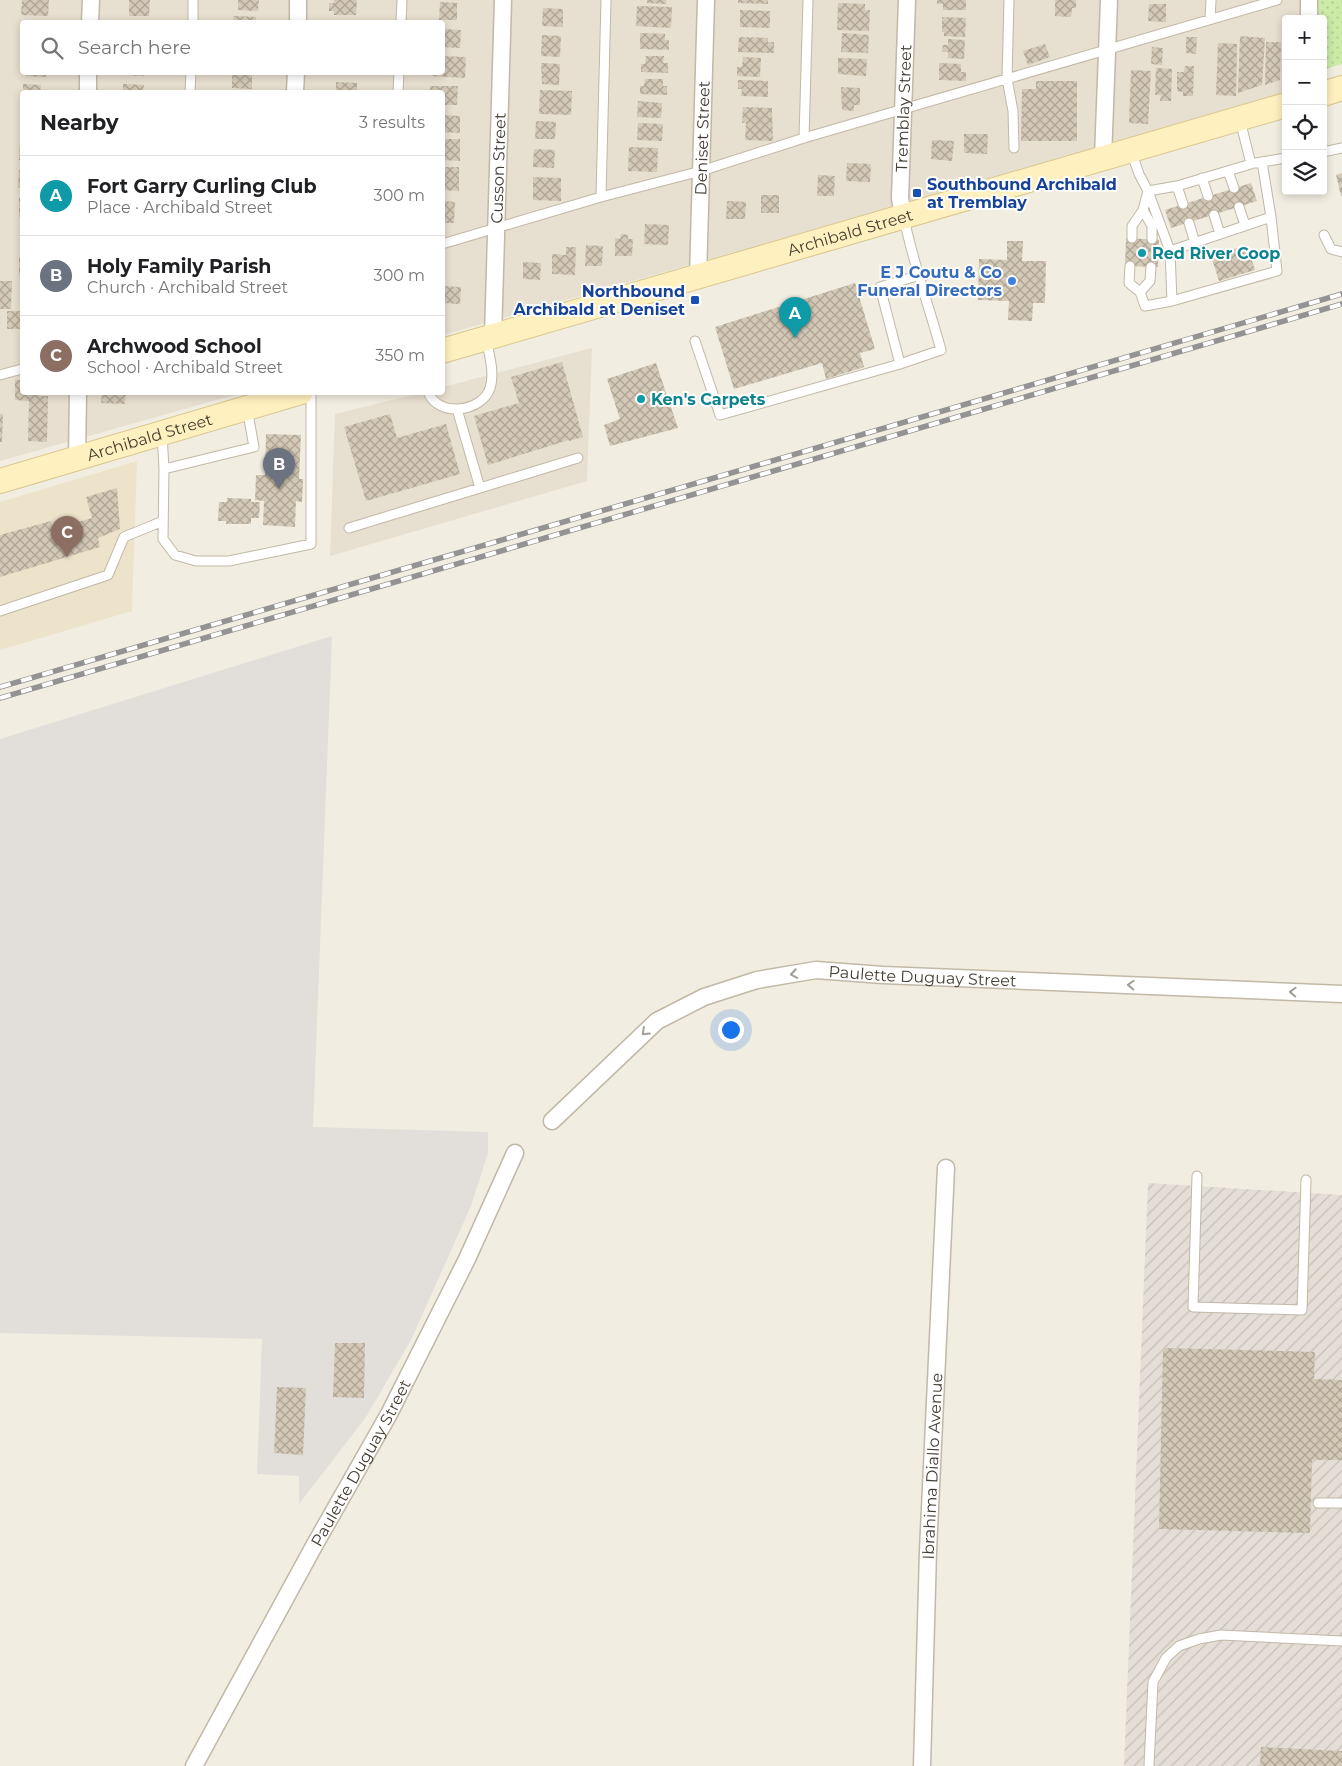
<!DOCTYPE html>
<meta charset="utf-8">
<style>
body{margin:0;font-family:Montserrat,sans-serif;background:#f2f2f2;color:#202124}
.controls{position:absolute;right:15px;top:15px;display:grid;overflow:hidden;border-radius:5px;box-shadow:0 2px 8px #0003}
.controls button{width:45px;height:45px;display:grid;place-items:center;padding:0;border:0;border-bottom:1px solid #e0e0e0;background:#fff;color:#202124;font:25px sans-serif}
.you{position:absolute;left:730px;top:1029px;width:18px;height:18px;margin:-12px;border:4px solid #fff;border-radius:50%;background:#1a73e8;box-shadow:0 0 0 8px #1a73e833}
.badge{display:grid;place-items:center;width:32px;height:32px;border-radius:50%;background:#db2777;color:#fff;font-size:16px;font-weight:700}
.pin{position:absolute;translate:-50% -41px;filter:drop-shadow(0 1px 2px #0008)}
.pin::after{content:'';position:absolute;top:26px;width:18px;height:15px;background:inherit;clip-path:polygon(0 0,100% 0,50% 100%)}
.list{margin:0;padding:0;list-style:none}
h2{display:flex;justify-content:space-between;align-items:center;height:65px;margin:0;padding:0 20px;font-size:21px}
h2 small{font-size:16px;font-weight:400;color:#757577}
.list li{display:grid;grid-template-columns:32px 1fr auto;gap:15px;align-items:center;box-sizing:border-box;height:80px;padding:0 20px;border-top:1px solid #e0e0e0}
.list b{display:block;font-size:19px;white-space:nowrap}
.list p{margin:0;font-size:16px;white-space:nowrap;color:#757577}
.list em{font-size:16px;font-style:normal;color:#757577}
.icon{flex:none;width:28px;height:28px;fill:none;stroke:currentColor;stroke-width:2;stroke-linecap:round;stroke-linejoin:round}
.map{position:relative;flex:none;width:1342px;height:1766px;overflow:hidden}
.search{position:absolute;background:#fff;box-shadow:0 2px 8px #0003;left:20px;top:20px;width:425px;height:55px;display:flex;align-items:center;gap:12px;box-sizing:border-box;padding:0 18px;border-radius:5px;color:#757577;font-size:19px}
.panel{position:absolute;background:#fff;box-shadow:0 2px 8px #0003;left:20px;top:90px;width:425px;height:305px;border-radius:5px}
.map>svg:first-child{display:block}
.residential{fill:#e7dfcf;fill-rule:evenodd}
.industrial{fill:url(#industrial-furrows)}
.education{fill:#ede3ca}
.park{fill:url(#park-dots)}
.parking{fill:#e2dfdb}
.building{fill:url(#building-cross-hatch)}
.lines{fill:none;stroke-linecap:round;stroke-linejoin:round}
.lane-casing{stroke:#c1b8a6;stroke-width:11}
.street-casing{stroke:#c1b8a6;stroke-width:19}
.secondary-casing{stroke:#d9c68e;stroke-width:26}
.lane{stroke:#fff;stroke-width:9}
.street{stroke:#fff;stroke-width:16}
.secondary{stroke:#fff0bf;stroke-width:24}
.rail-casing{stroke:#939393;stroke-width:5.5}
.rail{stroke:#fff;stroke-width:4;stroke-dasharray:11;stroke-linecap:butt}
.oneway{stroke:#a29e98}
.transit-dot{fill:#1a4fb4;stroke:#fff;stroke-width:2}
.culture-dot{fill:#0f9aa8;stroke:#fff;stroke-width:2}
.shop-dot{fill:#3f7fe0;stroke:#fff;stroke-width:2}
.labels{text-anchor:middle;stroke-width:4;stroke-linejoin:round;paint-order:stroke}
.street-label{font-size:16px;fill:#443d32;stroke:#fff}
.transit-label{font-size:16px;font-weight:bold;fill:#164399;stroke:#fff;text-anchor:start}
.culture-label{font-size:16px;font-weight:bold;fill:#0d838f;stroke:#fff;text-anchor:start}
.shop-label{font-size:16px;font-weight:bold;fill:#366cbe;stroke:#fff;text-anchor:end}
</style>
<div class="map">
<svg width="1342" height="1766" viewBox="0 0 1342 1766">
<defs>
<pattern id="industrial-furrows" width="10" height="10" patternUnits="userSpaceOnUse" patternTransform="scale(1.25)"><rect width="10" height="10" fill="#e4ded7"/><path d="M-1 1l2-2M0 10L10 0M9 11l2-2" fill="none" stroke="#c5bfb9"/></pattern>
<pattern id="park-dots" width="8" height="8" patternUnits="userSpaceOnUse" patternTransform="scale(1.25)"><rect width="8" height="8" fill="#cceba6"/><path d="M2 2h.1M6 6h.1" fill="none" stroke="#b0ca8f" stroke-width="1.8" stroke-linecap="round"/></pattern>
<pattern id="building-cross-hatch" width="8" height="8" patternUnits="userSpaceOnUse" patternTransform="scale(1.25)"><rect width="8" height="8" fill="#d4c9b6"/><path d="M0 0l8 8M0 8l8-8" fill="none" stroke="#aea495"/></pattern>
</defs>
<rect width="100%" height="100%" fill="#f2ede1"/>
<path class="residential" d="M0 0H1305L1304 19H1286V95L443 335 442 92H22V392L241 393 0 461ZM22 22H442V72H22Z
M592 348 587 481 330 556 335 414 420 393 442 392 443 387Z"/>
<path class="industrial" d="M1148 1183 1342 1195V1766H1124Z"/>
<path class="education" d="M137 461 132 611 0 650V502Z"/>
<path class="park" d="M1318 0H1342V64L1323 70V19H1318Z"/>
<path class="parking" d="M332 636 313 1127 488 1132V1153L471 1206 411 1340 366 1417 299 1504V1476L257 1474 262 1339 0 1333V739Z"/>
<path class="building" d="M22 0H49L48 16 21 15Z
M129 0H150L149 16H129Z
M238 0H259L258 11 238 10Z
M334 0H357L356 15H334V11H329V3H334Z
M647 0H666V4L647 3Z
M738 0H768V4L738 3Z
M937 0H966V10H943V4H937Z
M1055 0H1076V8H1072L1071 17 1055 16Z
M440 2 457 3V20H439Z
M838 3 865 4V10H870L869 31 837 30Z
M1149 4H1166V22L1148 21Z
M637 6 672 7 671 28 636 26Z
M543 8 563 9V27L542 26Z
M740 10 770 11V28L740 27Z
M234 16 256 17V22H233Z
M942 17 966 18 965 37 944 36V32H942Z
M333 20 352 21V22H333Z
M442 29 461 30 460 48 442 47Z
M640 33 665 34V40H669V50L640 49Z
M842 33 869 35 868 53 841 52Z
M542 35 561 36 560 57 541 56Z
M1240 36 1265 38 1262 85 1238 93Z
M739 37 768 38V42H774V53L738 52Z
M1186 37H1197L1196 54 1186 53Z
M948 39 965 40 964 59 948 58V52H942L943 45H948Z
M1266 42H1281L1280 80 1265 85Z
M1218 43 1237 44 1236 96 1216 95Z
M1045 44 1050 57 1028 65 1023 51Z
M1152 47 1163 48 1162 65 1151 64Z
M442 56 466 57 465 78 432 76V72H442Z
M646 56H664L663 63H668V73L641 72V64H645Z
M743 57 761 58 760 77 737 76V67H742Z
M838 58 867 59 866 76 838 74Z
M541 63 560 64 559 85 542 84Z
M939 63 961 64V72H966V81L939 80Z
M1185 66H1194L1193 96H1183V92L1177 91V72H1184Z
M1156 68 1172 69 1171 101H1160L1161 95H1155Z
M1131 70 1151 71 1148 124 1129 123Z
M26 72H46V77L26 76Z
M124 72H144V76L124 75Z
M232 72H252V89L232 88Z
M645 79H663V86H667V95L640 94V86H644Z
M738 80 768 81V97L741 96 742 89H738Z
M1036 81H1077V141H1021L1022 89H1036Z
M336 82 357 83V92H336Z
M23 84 41 85 40 92H23Z
M123 84 144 85 143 92H123Z
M430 86H458L457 105H442V92H430Z
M841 87 860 88V105H854V111L842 110Z
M540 90 572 91 571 115 539 114Z
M638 101 662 103 661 118 637 117Z
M743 107 772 108 773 141 745 140 746 123H742Z
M443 115 460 116V133L442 132Z
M21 116H22V131H20Z
M536 121 556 122 555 139H535Z
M638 123 663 124 662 141 637 140Z
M964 134H988L987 154 964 153Z
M442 139H460V161L442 160Z
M932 140 954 141 952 161 931 159Z
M20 142H22V160H19Z
M629 147 658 148 657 172 628 171Z
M534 149 555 150 554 168 533 167Z
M847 163 871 164 870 182 846 181Z
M442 167H459V191L442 190Z
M19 170H22V188H18Z
M1342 173V196H1341L1336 175Z
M818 175 835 176 834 196H817Z
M533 177 561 178V201L533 200Z
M1251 183 1257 201 1171 228 1165 210Z
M761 195H779V213H761Z
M19 198H22V217H19Z
M442 201 455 202 454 223H442Z
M727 201 746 202 745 219H726Z
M645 224 669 225 668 245 644 244Z
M21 228H22V246H20Z
M621 234 628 235V239H633L632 256H615V238L620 239Z
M1126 238 1159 240 1158 267 1125 266Z
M1007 241H1023L1022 261H1046L1045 303H1033L1032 321 1008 320 1009 301 978 300 979 259 1007 260Z
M586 245 603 246 602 266H585Z
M1247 245 1255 270 1219 281 1211 256Z
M566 247H576L575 275 552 274V254L566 255Z
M19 257H22V275H19Z
M523 262 541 263 540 280 523 279Z
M0 281H12L11 309H0Z
M855 283 875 349 860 353 864 367 826 379 822 363 734 389 715 327Z
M443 286 461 287 460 304 442 303Z
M7 311H22V329H7Z
M562 362 583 437 569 441V440L488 465 474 416 519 403 511 377Z
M656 363 678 428 610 446 604 425 620 419 607 379Z
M15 380H22V392H40L39 396H48L47 442 28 441 29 401 15 400Z
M102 392H126L125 404 101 403Z
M137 392H156V395H137Z
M0 414H3L2 442H0Z
M390 414 397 438 446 424 460 474 366 501 344 427Z
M266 434 301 435 299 479H303L302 502 296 501 295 527 263 525 264 501 255 500 256 475H265Z
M117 488 120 529 98 538 100 547 0 577V535L51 521 53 529 92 518 86 497Z
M227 498 251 499V502H260L259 518H251V524H226V521H218L219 502H227Z
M335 1343H365L364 1398 333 1397Z
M1163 1348 1315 1352 1314 1379 1342 1380V1460H1312L1310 1533 1159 1529Z
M277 1387 306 1388 303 1455 274 1453Z
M1261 1747 1342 1751V1766H1260Z"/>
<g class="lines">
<g class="lane-casing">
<path id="lane" d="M1009 0 1007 79 1013 111 1014 148
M1210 19 1211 0
M193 22V0
M401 22 402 0
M190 92 191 72
M398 92 399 72
M804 138 808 0
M1131 151 1139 174 1148 191 1177 186 1251 164 1240 120
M1323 152 1342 148
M1262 162 1271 217 1277 271 1172 301 1170 251 1271 217
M1256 163 1286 158
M1228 171 1234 188
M1202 178 1208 196
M1177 186 1183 204
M1148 191 1170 251
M601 197 606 0
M1239 207 1245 225
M1143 210 1152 226V239
M1214 215 1220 234
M904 218C913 263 929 306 941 350L900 364 880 287 920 275
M1189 223 1195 243
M1324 235 1331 249 1342 252
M1132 238V226L1143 210 1148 191
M442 244 601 197 701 171 804 138 1277 0
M1130 266 1129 283 1140 292 1145 306 1172 301
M1140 292 1150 281 1151 267
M695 341 720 415 900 364
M0 375 22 369
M428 392C439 419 483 411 490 388 495 373 489 354 486 339
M457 409 480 488 578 458
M162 434 164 469 163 539 175 555 196 561H229L311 544V392
M164 469 254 447 247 408
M349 528 480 488
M0 611 108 575 124 537 163 521
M1197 1176 1193 1307 1302 1310 1306 1180
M1318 1503H1342
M1149 1766 1153 1682 1166 1658 1179 1646 1199 1639 1221 1635 1342 1641"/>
</g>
<g class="street-casing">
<g id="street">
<path d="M1309 19V0"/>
<path d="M90 22 91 0"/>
<path d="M298 22V0"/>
<path d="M88 92V72"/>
<path d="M295 92 296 72"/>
<path d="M1103 158 1109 0"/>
<path id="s1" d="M903 216 900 198 907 0"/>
<path id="s2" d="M698 277 706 0"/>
<path id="s3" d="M493 337 503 0"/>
<path d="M77 458 78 392"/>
<path id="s4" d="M552 1121 657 1021 704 997 757 980 816 970 883 975 1342 994"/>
<path id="s5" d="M194 1766 314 1546 389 1414 467 1259 515 1153"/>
<path id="s6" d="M922 1766 928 1551 946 1168"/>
</g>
</g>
<g class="secondary-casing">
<g id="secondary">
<path d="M1323 94 1342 88"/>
<path id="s7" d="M442 351 1286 105"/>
<path id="s8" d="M0 481 301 392"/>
</g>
</g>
<use href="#lane" class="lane"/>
<use href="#street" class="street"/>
<use href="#secondary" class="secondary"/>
<g class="rail-casing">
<path id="rail" d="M0 687 1342 294
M0 698 1342 304"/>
</g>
<use href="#rail" class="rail"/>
</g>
<defs><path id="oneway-chevron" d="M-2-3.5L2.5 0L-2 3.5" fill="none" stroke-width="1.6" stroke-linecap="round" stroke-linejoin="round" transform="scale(1.25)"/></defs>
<g class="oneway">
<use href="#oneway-chevron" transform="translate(794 974) rotate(170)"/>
<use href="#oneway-chevron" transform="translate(1131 985) rotate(-178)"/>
<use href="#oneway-chevron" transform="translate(1293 992) rotate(-178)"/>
<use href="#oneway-chevron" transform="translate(645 1032) rotate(137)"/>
</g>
<g class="transit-dot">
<rect x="912" y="188" width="10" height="10" rx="2.5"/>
<rect x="690" y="295" width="10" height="10" rx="2.5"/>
</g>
<g class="culture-dot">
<circle cx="1142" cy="253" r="5"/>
<circle cx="641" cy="399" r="5"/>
</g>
<circle class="shop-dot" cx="1012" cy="281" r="5"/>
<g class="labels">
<g class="street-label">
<text dy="6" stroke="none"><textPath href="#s1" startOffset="108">Tremblay Street</textPath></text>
<text dy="6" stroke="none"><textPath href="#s2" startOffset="139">Deniset Street</textPath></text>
<text dy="6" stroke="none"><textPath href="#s3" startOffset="169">Cusson Street</textPath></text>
<text dy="6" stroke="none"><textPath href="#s7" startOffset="425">Archibald Street</textPath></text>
<text dy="6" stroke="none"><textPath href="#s8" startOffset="156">Archibald Street</textPath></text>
<text dy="6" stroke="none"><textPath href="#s4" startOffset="420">Paulette Duguay Street</textPath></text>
<text dy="6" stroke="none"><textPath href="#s5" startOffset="346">Paulette Duguay Street</textPath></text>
<text dy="6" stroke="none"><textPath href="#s6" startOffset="300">Ibrahima Diallo Avenue</textPath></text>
</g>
<g class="transit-label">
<text x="927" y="190">Southbound Archibald<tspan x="927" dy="18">at Tremblay</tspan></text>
<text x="685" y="297" text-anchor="end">Northbound<tspan x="685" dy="18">Archibald at Deniset</tspan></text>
</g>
<g class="culture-label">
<text x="1152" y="259">Red River Coop</text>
<text x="651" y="405">Ken's Carpets</text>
</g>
<g class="shop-label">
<text x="1002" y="278">E J Coutu &amp; Co<tspan x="1002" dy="18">Funeral Directors</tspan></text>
</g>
</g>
</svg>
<div class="controls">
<button>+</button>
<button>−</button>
<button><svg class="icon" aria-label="locate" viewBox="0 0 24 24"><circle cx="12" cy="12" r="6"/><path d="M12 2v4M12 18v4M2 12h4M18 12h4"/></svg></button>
<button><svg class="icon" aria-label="layers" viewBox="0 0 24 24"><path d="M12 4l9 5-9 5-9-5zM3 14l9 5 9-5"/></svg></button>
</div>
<div class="you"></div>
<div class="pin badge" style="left:795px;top:338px;background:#0f9aa8">A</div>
<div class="pin badge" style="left:279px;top:489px;background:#6b7280">B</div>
<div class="pin badge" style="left:67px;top:557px;background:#8d6e63">C</div>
<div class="search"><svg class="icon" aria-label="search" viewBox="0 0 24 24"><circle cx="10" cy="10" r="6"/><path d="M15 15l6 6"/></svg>Search here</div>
<section class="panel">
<h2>Nearby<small>3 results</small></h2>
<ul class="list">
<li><span class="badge" style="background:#0f9aa8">A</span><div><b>Fort Garry Curling Club</b><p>Place · Archibald Street</p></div><em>300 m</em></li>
<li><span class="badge" style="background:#6b7280">B</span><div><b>Holy Family Parish</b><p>Church · Archibald Street</p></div><em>300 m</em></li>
<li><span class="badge" style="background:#8d6e63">C</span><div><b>Archwood School</b><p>School · Archibald Street</p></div><em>350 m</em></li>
</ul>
</section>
</div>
